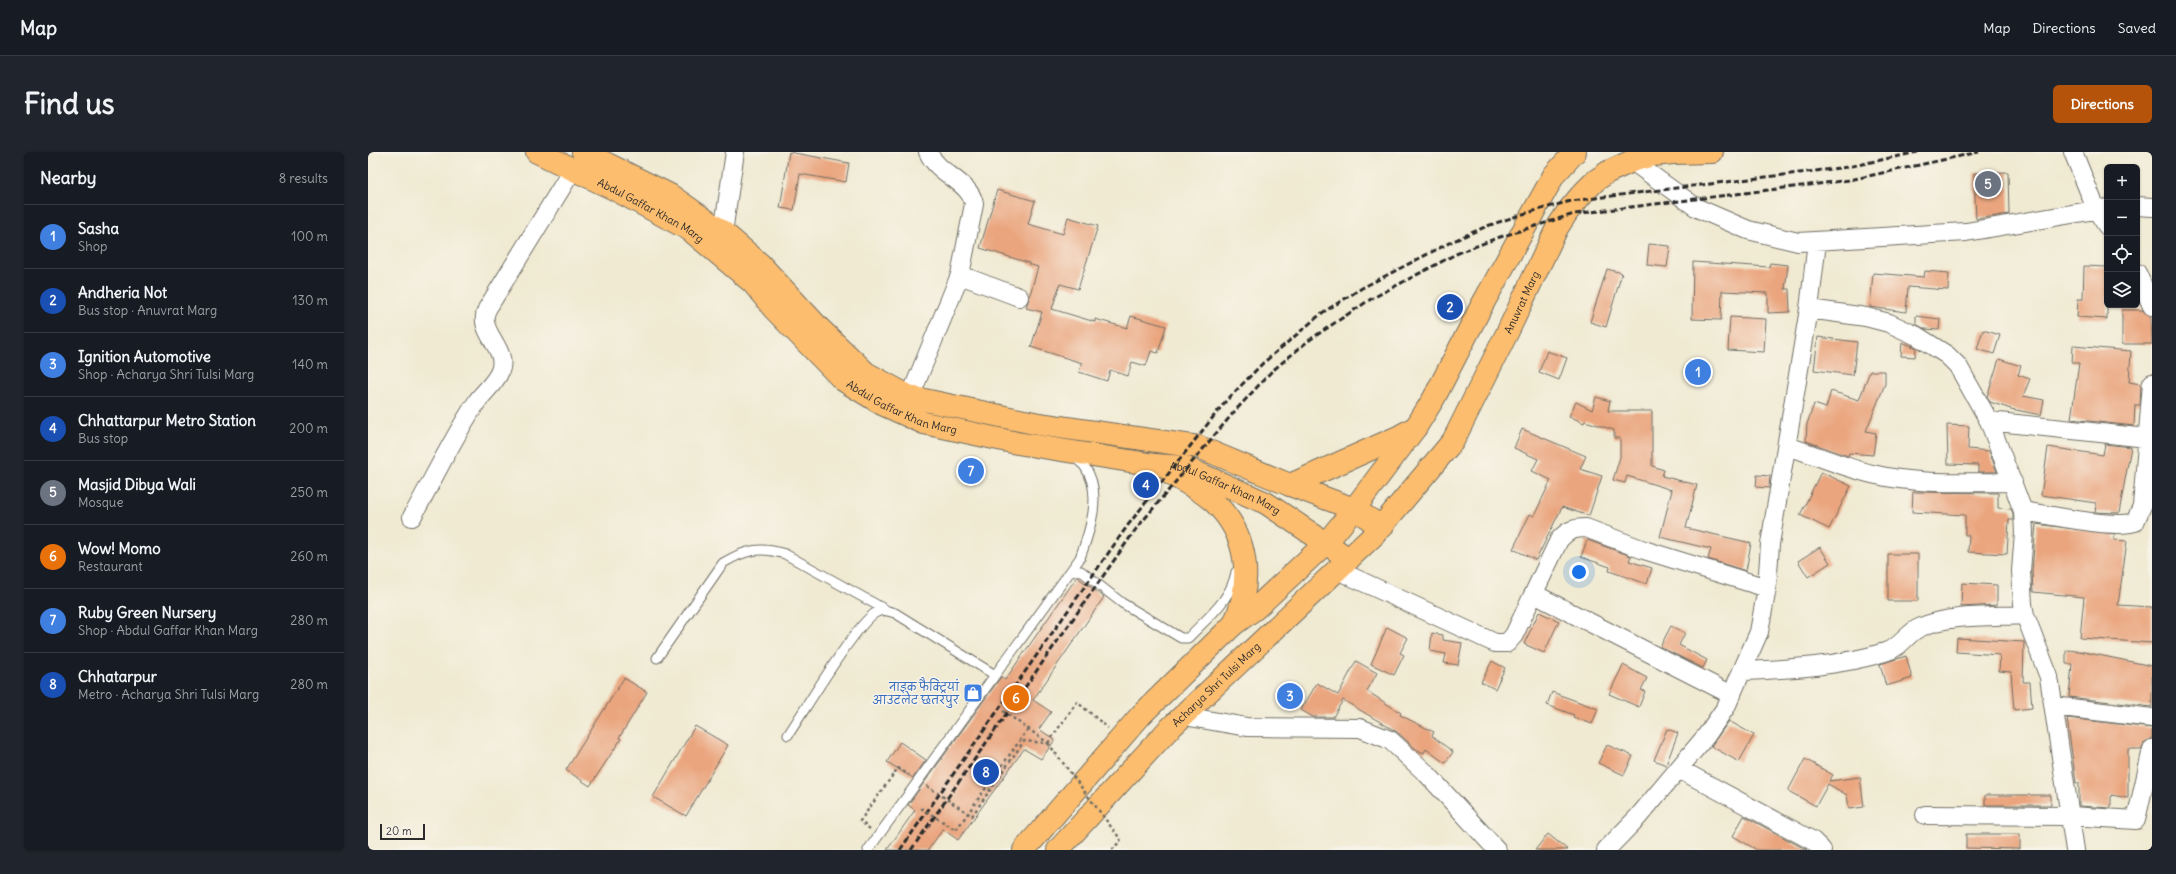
<!DOCTYPE html>
<meta charset="utf-8">
<style>
body{margin:0;font-family:Delius,"Playpen Sans Deva",sans-serif;background:#20242c;color:#f1f3f6}
.controls{position:absolute;right:12px;top:12px;display:grid;overflow:hidden;border-radius:6px;box-shadow:0 1px 3px #0004}
.controls button{width:36px;height:36px;display:grid;place-items:center;padding:0;border:0;border-bottom:1px solid #363941;background:#171b24;color:#f1f3f6;font:20px sans-serif}
.scale{position:absolute;left:12px;bottom:10px;width:45px;box-sizing:border-box;padding-left:4px;border:2px solid #2b2b2b;border-top:0;font-size:11px;line-height:14px;white-space:nowrap;color:#2b2b2b;-webkit-text-stroke:3px #f7f3e8;paint-order:stroke}
.you{position:absolute;left:1211px;top:420px;width:14px;height:14px;margin:-10px;border:3px solid #fff;border-radius:50%;background:#1a73e8;box-shadow:0 0 0 6px #1a73e833}
.badge{display:grid;place-items:center;width:26px;height:26px;border-radius:50%;background:#b45309;color:#fff;font-size:13px;font-weight:700}
.pin{position:absolute;translate:-50% -50%;border:2px solid #fff;box-shadow:0 1px 4px #0006}
.list{margin:0;padding:0;list-style:none}
h2{display:flex;justify-content:space-between;align-items:center;height:52px;margin:0;padding:0 16px;font-size:17px}
h2 small{font-size:13px;font-weight:400;color:#9ea1a6}
.list li{display:grid;grid-template-columns:26px 1fr auto;gap:12px;align-items:center;box-sizing:border-box;height:64px;padding:0 16px;border-top:1px solid #363941}
.list b{display:block;font-size:15px;white-space:nowrap}
.list p{margin:0;font-size:13px;white-space:nowrap;color:#9ea1a6}
.list em{font-size:13px;font-style:normal;color:#9ea1a6}
.icon{flex:none;width:22px;height:22px;fill:none;stroke:currentColor;stroke-width:2;stroke-linecap:round;stroke-linejoin:round}
.map{position:relative;flex:none;width:1784px;height:698px;overflow:hidden;border-radius:6px}
header{display:flex;align-items:center;gap:24px;box-sizing:border-box;height:56px;padding:0 20px;background:#171b24;border-bottom:1px solid #363941}
header strong{font-size:19px}
nav{display:flex;gap:22px;margin-inline-start:auto;font-size:14px}
.intro{display:flex;align-items:center;justify-content:space-between;box-sizing:border-box;height:96px;padding:0 24px}
h1{margin:0;font-size:28px}
.button{padding:10px 18px;border-radius:6px;background:#b45309;color:#fff;font-size:14px;font-weight:700}
main{display:flex;gap:24px;padding:0 24px}
aside{flex:1;background:#171b24;border-radius:6px;box-shadow:0 1px 3px #0004}
.map>svg:first-child{display:block}
.building{fill:#eaa57e}
.lines{fill:none;stroke-linecap:round;stroke-linejoin:round}
.lane-casing{stroke:#706e65;stroke-width:11}
.street-casing{stroke:#706e65;stroke-width:20}
.primary-casing{stroke:#706e65;stroke-width:24}
.highway-casing{stroke:#706e65;stroke-width:24}
.path{stroke:#706e65;stroke-width:2.5;stroke-dasharray:3 3;stroke-linecap:butt}
.lane{stroke:#fff;stroke-width:9}
.street{stroke:#fff;stroke-width:18}
.primary{stroke:#fcbd6e;stroke-width:22}
.highway{stroke:#fcbd6e;stroke-width:22}
.rail{stroke:#2b2b2b;stroke-width:3;stroke-dasharray:6 3;stroke-linecap:butt}
.path-bridge{stroke:#706e65;stroke-width:2.5;stroke-dasharray:3 3;stroke-linecap:butt}
.labels{text-anchor:middle;stroke-width:3;stroke-linejoin:round;paint-order:stroke}
.street-label{font-size:11px;fill:#2b2b2b;stroke:#f7f3e8}
.shop-label{font-size:11px;fill:#366cbe;stroke:#f7f3e8;text-anchor:end}
</style>
<header>
<strong>Map</strong>
<nav><a>Map</a><a>Directions</a><a>Saved</a></nav>
</header>
<div class="intro"><h1>Find us</h1><a class="button">Directions</a></div>
<main>
<aside>
<h2>Nearby<small>8 results</small></h2>
<ul class="list">
<li><span class="badge" style="background:#3f7fe0">1</span><div><b>Sasha</b><p>Shop</p></div><em>100 m</em></li>
<li><span class="badge" style="background:#1a4fb4">2</span><div><b>Andheria Not</b><p>Bus stop · Anuvrat Marg</p></div><em>130 m</em></li>
<li><span class="badge" style="background:#3f7fe0">3</span><div><b>Ignition Automotive</b><p>Shop · Acharya Shri Tulsi Marg</p></div><em>140 m</em></li>
<li><span class="badge" style="background:#1a4fb4">4</span><div><b>Chhattarpur Metro Station</b><p>Bus stop</p></div><em>200 m</em></li>
<li><span class="badge" style="background:#6b7280">5</span><div><b>Masjid Dibya Wali</b><p>Mosque</p></div><em>250 m</em></li>
<li><span class="badge" style="background:#e8710a">6</span><div><b>Wow! Momo</b><p>Restaurant</p></div><em>260 m</em></li>
<li><span class="badge" style="background:#3f7fe0">7</span><div><b>Ruby Green Nursery</b><p>Shop · Abdul Gaffar Khan Marg</p></div><em>280 m</em></li>
<li><span class="badge" style="background:#1a4fb4">8</span><div><b>Chhatarpur</b><p>Metro · Acharya Shri Tulsi Marg</p></div><em>280 m</em></li>
</ul>
</aside>
<div class="map">
<svg width="1784" height="698" viewBox="0 0 1784 698">
<rect width="100%" height="100%" fill="#f7f3e8"/>
<filter id="ink" filterUnits="userSpaceOnUse"><feTurbulence type="fractalNoise" baseFrequency=".025" numOctaves="2"/><feDisplacementMap in="SourceGraphic" scale="8" xChannelSelector="R" yChannelSelector="G"/><feConvolveMatrix kernelMatrix="1 2 1 2 8 2 1 2 1" color-interpolation-filters="sRGB"/></filter>
<filter id="wash" filterUnits="userSpaceOnUse"><feTurbulence type="fractalNoise" baseFrequency=".012" numOctaves="4" result="noise"/><feDisplacementMap in="SourceGraphic" scale="16" xChannelSelector="R" yChannelSelector="G"/><feGaussianBlur stdDeviation="0.9" result="paint"/><feColorMatrix in="noise" values="0 0 0 0 0 0 0 0 0 0 0 0 0 0 0 0 0 1.4 0 .05"/><feComposite in="paint" operator="in"/></filter>
<g filter="url(#wash)">
<rect width="100%" height="100%" fill="#f0ead2"/>
<g id="blocks">
<path class="building" d="M421 0 481 11 478 30 432 22 426 58 412 56Z
M1640 20 1641 62 1608 67 1606 21Z
M629 38 667 49 660 72 695 82 700 65 730 74 710 137 692 132 684 157 727 170V167L759 176 763 164 798 174 790 201 783 199 778 214 764 210 760 224 742 218 739 229 711 220 714 211 663 195 674 160 658 156 670 115 660 112 661 111 612 96Z
M1281 92 1302 94 1299 115 1279 113Z
M1325 110 1401 115 1402 111 1420 113 1417 137H1421L1422 160 1400 161V141L1354 139 1353 168 1324 167Z
M1716 114 1739 115V167L1709 165 1710 147H1715Z
M1239 117 1254 121 1238 175 1222 170Z
M1557 119 1581 121 1580 138 1540 135 1538 160 1502 155 1505 121 1556 125Z
M1754 158H1774L1783 164 1784 192H1754Z
M1548 164 1572 167 1571 178 1557 177 1548 172Z
M1362 165 1398 167 1396 200 1360 198Z
M1615 178 1632 183 1626 202 1609 197Z
M1450 185 1489 190 1485 223 1446 218Z
M1534 190 1548 196 1547 205 1533 204Z
M1705 194 1763 199 1761 230 1773 232 1772 253H1767L1766 274 1703 267 1711 211H1704Z
M1179 199 1199 206 1191 228 1171 220Z
M1631 207 1653 214 1650 223 1662 227 1655 244 1676 248 1673 263 1643 257 1622 250 1619 245Z
M1502 219H1517V232L1498 279 1508 281 1505 303 1481 301 1480 304 1438 289 1439 272 1446 252 1458 256 1463 239 1491 248Z
M1228 245 1242 249 1240 259H1284V314L1296 318 1294 324 1329 333 1318 376 1383 391 1378 419 1340 407 1343 397 1292 385 1304 338 1259 324 1257 331 1245 328 1252 305V286H1246V278L1217 269 1216 271 1201 264 1208 250 1224 258Z
M1579 273 1601 274 1600 297 1621 299 1629 320H1610V313L1580 312Z
M1154 277 1218 304 1212 317 1234 324 1221 364 1194 355 1168 408 1145 397 1162 362 1166 364 1183 328 1164 319 1170 307 1146 296Z
M1737 292 1763 295 1751 361 1727 360 1728 351 1673 343 1680 295 1735 303Z
M1453 320 1483 334 1461 377 1432 363Z
M1389 323 1402 324 1401 336 1388 335Z
M1545 340 1630 341V356L1643 357 1645 361V368H1641L1639 402 1600 400 1601 383H1597V363L1544 360Z
M1668 372 1747 382 1746 388 1759 389 1750 453 1784 455V491L1712 486 1716 445 1665 440 1664 419Z
M1219 388 1263 404 1261 409 1284 416 1279 432 1241 419 1242 415 1213 405Z
M1452 395 1462 411 1440 425 1430 409Z
M1520 402H1550V449H1520Z
M709 425 736 445 665 548 683 560 671 577 687 588 673 607 656 597 590 688 575 677 560 698H519L547 658 540 653 633 525 637 528Z
M1594 431 1629 433V453L1593 455Z
M1171 460 1191 469 1176 501 1156 492Z
M1303 474 1317 481 1311 493 1339 508 1335 516 1292 495Z
M1019 475 1040 486 1032 501 1036 503 1026 523 1003 512Z
M1064 481 1075 483V488L1094 491 1090 513 1076 511 1078 502 1062 499Z
M1589 486 1656 490 1655 530H1662L1664 556 1646 558 1643 520 1631 519 1632 503 1588 500Z
M1698 498 1711 499 1784 514V555L1701 545 1704 512H1698Z
M1538 504 1544 526 1518 534 1512 512Z
M988 509 1009 521 999 539 1033 561 1032 563 1066 580 1064 584 1085 600 1077 611 1058 597 1056 601 1048 597 1029 580 975 548 965 565H945L933 558 949 531 970 543Z
M1124 509 1137 516 1127 537 1113 530Z
M1255 513 1279 526 1273 538 1277 539 1271 555 1241 542Z
M256 526 279 540 251 586 253 587 222 634 198 618Z
M1184 540 1230 557 1224 572 1205 565 1206 563 1179 553Z
M1699 566 1784 576V587L1777 590 1773 597H1760V646L1743 643V656L1711 654V631H1708Z
M1361 569 1386 583 1371 610 1343 594Z
M327 574 360 593 318 664 285 645Z
M1299 577 1310 581 1298 613 1286 608Z
M532 590 558 608 545 626 519 610Z
M1239 593 1265 604 1256 623 1230 611Z
M1437 607 1465 623 1461 629 1492 625 1496 655 1481 657 1479 643 1460 632 1448 654 1420 639Z
M1617 643H1683V653H1617Z
M1376 664 1439 698H1389L1365 684Z
M1180 682 1200 698H1167Z
M1598 682H1652V697L1598 696Z"/>
</g>
</g>
<g filter="url(#ink)">
<use href="#blocks" fill-opacity="0" stroke="#706e65" stroke-width="1"/>
<g class="lines">
<g class="lane-casing">
<path id="lane" d="M702 420 713 419 754 451 813 486H820C840 465 863 448 868 420
M289 506 355 411C377 398 392 394 417 402L518 458
M420 583C435 561 490 468 509 460 515 457 520 459 527 461L627 523
M500 698 712 406C722 379 735 341 717 315 714 311 709 308 705 304"/>
</g>
<g class="street-casing">
<path id="street" d="M1705 0 1728 57 1739 74
M1264 9 1329 56 1380 78 1430 90 1598 80 1739 56
M1769 54 1784 55
M355 80 367 0
M1769 121 1784 154
M592 123 651 145
M1441 157 1498 165 1521 171 1549 184 1579 203 1590 214 1621 269 1655 359 1656 381 1653 419 1655 452 1657 463 1681 525 1707 698
M542 245 592 123 606 52C602 29 570 23 560 0
M1621 269 1779 286
M1419 294C1448 303 1475 315 1504 322 1550 333 1598 330 1645 330
M1655 359C1681 363 1745 377 1767 370L1774 354 1784 231
M44 365C66 326 85 285 110 248 117 239 128 230 132 219 141 196 108 180 119 157L205 17
M969 418 1127 491H1139L1146 483 1191 388C1199 379 1205 376 1218 376L1276 398 1399 436
M1166 442 1364 543
M1376 519C1422 517 1473 514 1517 500 1534 495 1538 482 1551 476 1580 462 1625 465 1657 463
M1686 554 1784 566
M816 564 879 575 992 576 1022 588 1059 622 1129 698
M1311 617 1445 689 1454 698
M1557 663 1703 664 1768 668 1784 597
M1238 698 1270 665 1338 584 1358 555 1391 480 1399 436 1402 392 1441 157 1449 90"/>
</g>
<g class="primary-casing">
<g id="primary">
<path id="s1" d="M169 0 248 38 322 78 385 131 406 157 475 228 514 252 556 271 649 291 787 313 816 315 898 351 981 407"/>
<path d="M215 0 302 43 355 80 391 111 452 177 498 221 542 245 671 272 831 295 922 333 986 357 1014 375"/>
<path d="M804 323C819 331 834 339 846 350 881 383 885 430 866 472"/>
<path d="M922 333 1030 285 1048 275"/>
</g>
</g>
<g class="highway-casing">
<g id="highway">
<path d="M656 698 773 563 866 472 888 456 959 390 986 357 1048 275 1066 246 1113 155 1186 23 1207 0"/>
<path id="s2" d="M690 698 799 579 1006 383 1085 289 1140 179 1189 76 1200 59 1214 42 1227 29 1240 20 1264 9 1285 3 1305 1 1344 0"/>
</g>
</g>
<path class="path" d="M635 559 680 591
M680 591 709 550 740 576
M559 634 604 664 656 589 680 591
M502 677 492 669 530 616 541 623
M744 698 753 688"/>
<use href="#lane" class="lane"/>
<use href="#street" class="street"/>
<use href="#primary" class="primary"/>
<use href="#highway" class="highway"/>
<path class="rail" d="M532 698 760 373 857 250 894 212 954 161 994 136 1083 90 1119 74 1155 62 1203 49 1480 15 1550 0
M543 698 768 377 866 260 903 220 940 189 968 170 1003 147 1088 102 1129 86 1206 62 1482 28 1611 0"/>
<path class="path-bridge" d="M680 591 753 688
M553 656 588 678 660 577"/>
</g>
</g>
<defs>
<g id="shop-square" transform="scale(1)"><rect x="-9" y="-9" width="18" height="18" rx="4" fill="#3f7fe0" stroke="#f7f3e8"/><path d="M-5-2.5h2.3a2.7 3.5 0 0 1 5.4 0H5L5.5 6h-11ZM-1.5-2.5h3a1.5 2.3 0 0 0-3 0Z" fill="#fff"/></g>
</defs>
<g fill-rule="evenodd">
<use href="#shop-square" x="605" y="541"/>
</g>
<g class="labels">
<g class="street-label">
<text dy="4" stroke="none"><textPath href="#s1" startOffset="128">Abdul Gaffar Khan Marg</textPath></text>
<text dy="4" stroke="none"><textPath href="#s2" startOffset="724">Anuvrat Marg</textPath></text>
<text dy="4" stroke="none"><textPath href="#s1" startOffset="452">Abdul Gaffar Khan Marg</textPath></text>
<text dy="4" stroke="none"><textPath href="#s1" startOffset="788">Abdul Gaffar Khan Marg</textPath></text>
<text dy="4" stroke="none"><textPath href="#s2" startOffset="229">Acharya Shri Tulsi Marg</textPath></text>
</g>
<g class="shop-label">
<text x="591" y="539">नाइक फैक्ट्रियां<tspan x="591" dy="13">आउटलेट छतरपुर</tspan></text>
</g>
</g>
</svg>
<div class="controls">
<button>+</button>
<button>−</button>
<button><svg class="icon" aria-label="locate" viewBox="0 0 24 24"><circle cx="12" cy="12" r="6"/><path d="M12 2v4M12 18v4M2 12h4M18 12h4"/></svg></button>
<button><svg class="icon" aria-label="layers" viewBox="0 0 24 24"><path d="M12 4l9 5-9 5-9-5zM3 14l9 5 9-5"/></svg></button>
</div>
<div class="scale">20 m</div>
<div class="you"></div>
<div class="pin badge" style="left:1330px;top:220px;background:#3f7fe0">1</div>
<div class="pin badge" style="left:1082px;top:155px;background:#1a4fb4">2</div>
<div class="pin badge" style="left:922px;top:544px;background:#3f7fe0">3</div>
<div class="pin badge" style="left:778px;top:333px;background:#1a4fb4">4</div>
<div class="pin badge" style="left:1620px;top:32px;background:#6b7280">5</div>
<div class="pin badge" style="left:648px;top:546px;background:#e8710a">6</div>
<div class="pin badge" style="left:603px;top:319px;background:#3f7fe0">7</div>
<div class="pin badge" style="left:618px;top:620px;background:#1a4fb4">8</div>
</div>
</main>
